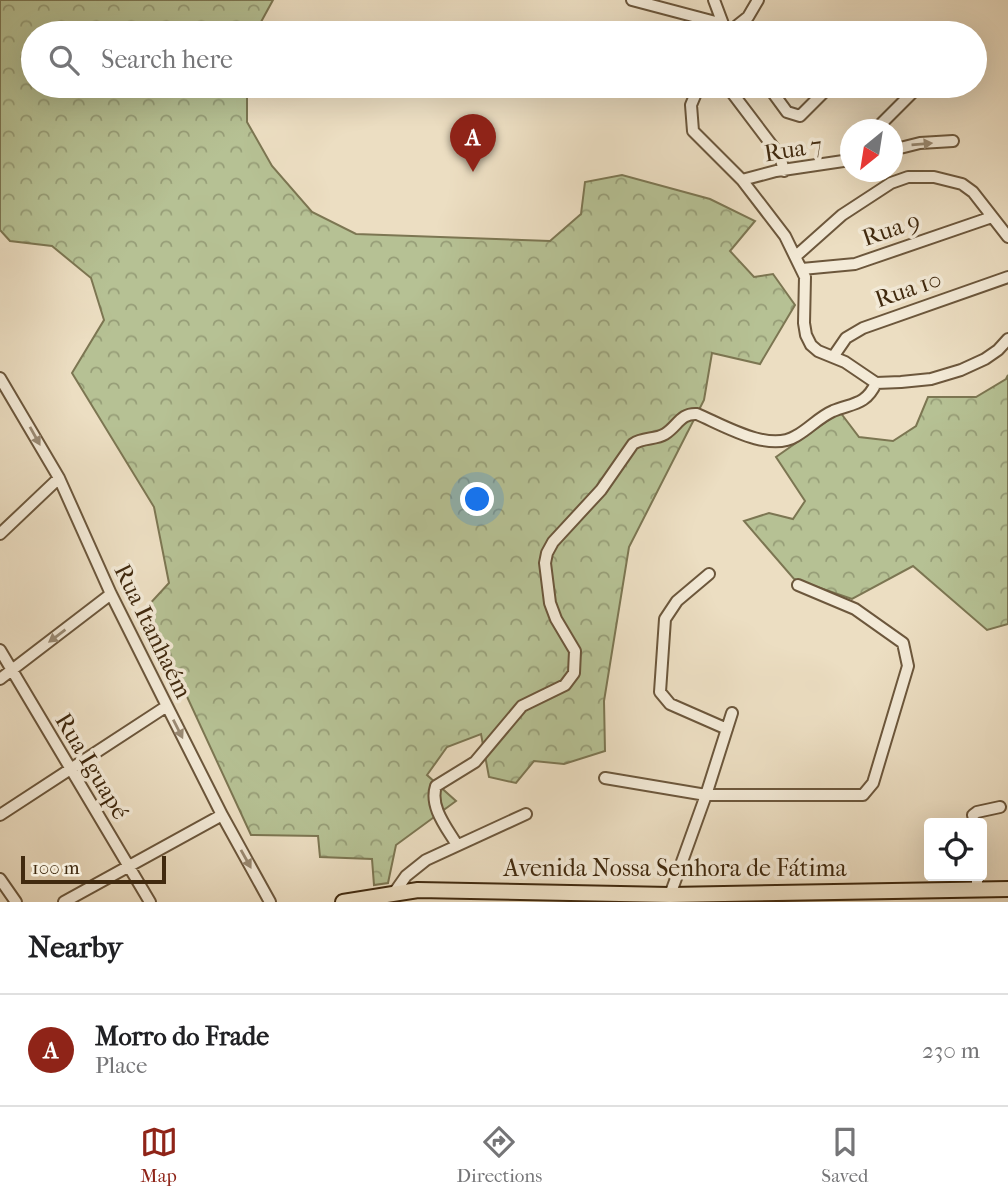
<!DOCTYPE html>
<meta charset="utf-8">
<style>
body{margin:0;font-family:"IM FELL French Canon",serif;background:#f2f2f2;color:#202124}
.controls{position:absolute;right:21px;bottom:21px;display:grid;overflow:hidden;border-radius:7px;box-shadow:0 7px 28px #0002}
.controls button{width:63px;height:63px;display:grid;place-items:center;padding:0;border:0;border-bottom:2px solid #e0e0e0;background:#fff;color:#202124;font:35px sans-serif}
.compass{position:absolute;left:840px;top:119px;width:63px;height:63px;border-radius:50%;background:#fff;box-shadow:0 7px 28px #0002;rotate:210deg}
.scale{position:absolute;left:21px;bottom:18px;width:145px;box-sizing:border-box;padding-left:7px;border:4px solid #412a0f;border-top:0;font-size:19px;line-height:24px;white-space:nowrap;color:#412a0f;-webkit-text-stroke:5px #f3ead7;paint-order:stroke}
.you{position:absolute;left:478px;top:500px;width:24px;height:24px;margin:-18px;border:5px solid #fff;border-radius:50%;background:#1a73e8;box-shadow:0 0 0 10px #1a73e833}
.badge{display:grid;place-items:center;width:46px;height:46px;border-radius:50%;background:#8f2418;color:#fff;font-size:23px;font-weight:700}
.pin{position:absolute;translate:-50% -58px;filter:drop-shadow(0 2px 4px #0008)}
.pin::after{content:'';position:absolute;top:37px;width:24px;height:21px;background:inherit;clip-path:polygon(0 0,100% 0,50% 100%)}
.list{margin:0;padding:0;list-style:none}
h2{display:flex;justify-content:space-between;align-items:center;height:91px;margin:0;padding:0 28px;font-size:30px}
h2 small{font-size:23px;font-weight:400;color:#757577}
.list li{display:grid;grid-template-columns:46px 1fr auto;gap:21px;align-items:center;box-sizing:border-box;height:112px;padding:0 28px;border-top:2px solid #e0e0e0}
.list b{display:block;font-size:26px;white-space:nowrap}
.list p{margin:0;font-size:23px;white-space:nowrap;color:#757577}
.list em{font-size:23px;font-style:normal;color:#757577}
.icon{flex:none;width:38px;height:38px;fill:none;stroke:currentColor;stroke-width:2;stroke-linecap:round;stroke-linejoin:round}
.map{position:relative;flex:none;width:1008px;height:902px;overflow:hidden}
.search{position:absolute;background:#fff;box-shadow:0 7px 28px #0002;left:21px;right:21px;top:21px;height:77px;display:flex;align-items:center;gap:18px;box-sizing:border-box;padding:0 24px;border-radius:38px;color:#757577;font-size:26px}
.sheet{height:203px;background:#fff}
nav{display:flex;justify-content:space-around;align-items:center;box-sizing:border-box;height:98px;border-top:2px solid #e0e0e0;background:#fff;font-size:19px;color:#757577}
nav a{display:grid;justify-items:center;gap:4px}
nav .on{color:#8f2418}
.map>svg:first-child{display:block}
.forest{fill:url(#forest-crowns);stroke:#7c7652;stroke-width:2}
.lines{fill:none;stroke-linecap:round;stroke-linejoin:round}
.minor-casing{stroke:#6c573c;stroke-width:14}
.major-casing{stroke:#412a0f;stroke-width:18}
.minor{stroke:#f3ead7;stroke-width:10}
.major{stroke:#ecdec2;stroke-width:14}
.oneway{fill:#9a8a73}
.labels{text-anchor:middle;stroke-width:7;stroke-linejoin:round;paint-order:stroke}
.street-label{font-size:24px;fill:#412a0f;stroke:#f3ead7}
</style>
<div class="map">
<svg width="1008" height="902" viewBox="0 0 1008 902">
<defs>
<pattern id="forest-crowns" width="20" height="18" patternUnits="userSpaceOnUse" patternTransform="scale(1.75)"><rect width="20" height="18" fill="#b6c194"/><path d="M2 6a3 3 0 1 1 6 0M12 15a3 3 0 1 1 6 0" fill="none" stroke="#969d77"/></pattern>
</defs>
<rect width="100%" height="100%" fill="#ecdec2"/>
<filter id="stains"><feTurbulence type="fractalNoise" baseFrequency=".00286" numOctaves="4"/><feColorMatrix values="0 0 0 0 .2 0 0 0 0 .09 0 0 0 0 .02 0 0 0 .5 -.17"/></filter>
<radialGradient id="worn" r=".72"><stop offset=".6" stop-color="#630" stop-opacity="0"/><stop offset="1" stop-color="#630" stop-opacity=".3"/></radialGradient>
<path class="forest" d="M0 0H273L255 33H33V86H247V122L272 166 312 212 356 234 550 241 581 214 585 182 622 175 710 199 755 221 730 251 754 277 773 274 795 305 760 364 712 353 704 400 629 547 604 701 605 751 564 764 534 761 516 783 489 777 481 734 447 747 427 775 456 801 396 845 388 883 374 885 372 859 320 857 318 836 251 835 146 608 169 583 154 507 72 373 104 320 91 278 52 246 10 241 0 230Z
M1008 375V624L987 630 913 566 852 599 794 579 744 521 769 513 793 519 805 501 776 457 840 412 859 437 893 441 916 426 928 397H976L1006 379Z"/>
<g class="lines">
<g class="minor-casing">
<path id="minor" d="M632 0 723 24
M714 0 723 24 727 29
M728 33 748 17 758 0
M699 86 691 105 693 131 742 180 785 236 805 277 804 323 806 335 811 345 818 351 845 362 876 383 901 382 931 379 961 370 985 359 998 350 1008 339
M727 86 780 156 784 171
M768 86 787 112 800 116 830 86
M875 130 919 86
M892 150 920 143 953 141
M742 180 776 171 850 160
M796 256 842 215 891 183 908 177H934L962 184 973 192 1008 237
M802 269 855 264 992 217
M833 357 846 338 863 328 1008 277
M0 378 59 478 111 594 167 706 222 815 270 902
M0 534 59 478
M709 574 677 601 665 619 660 692 670 704 727 729
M0 650 150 902
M0 679 111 594
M605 778 706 795H863L873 783 908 666 903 643 855 609 798 585
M0 815 167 706
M975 823 973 815 977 812 1000 807
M457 845C447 828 429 807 436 786L475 762 522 706 565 685 574 673 575 651 556 619 550 603 545 563 547 553 553 542 601 490 633 444C643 437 655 440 665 434 678 426 680 413 697 414 723 425 769 453 796 436 809 429 819 417 833 411 853 403 866 405 876 383
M977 876V890
M0 879 16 902
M394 893 406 876 426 860 526 814
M670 895 706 795 732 713
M64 902 222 815"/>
</g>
<g class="major-casing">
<path id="major" d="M343 902 418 890 670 895 1008 889"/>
</g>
<use href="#minor" class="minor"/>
<use href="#major" class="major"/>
</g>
<defs><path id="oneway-solid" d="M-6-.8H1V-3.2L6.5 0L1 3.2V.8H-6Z" transform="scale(1.75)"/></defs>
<g class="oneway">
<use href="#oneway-solid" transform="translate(922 144) rotate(-5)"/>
<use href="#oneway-solid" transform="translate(35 436) rotate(61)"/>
<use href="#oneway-solid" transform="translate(57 636) rotate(143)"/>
<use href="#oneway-solid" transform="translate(178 729) rotate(63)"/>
<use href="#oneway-solid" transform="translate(246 859) rotate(61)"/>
</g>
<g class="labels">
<g class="street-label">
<text transform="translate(793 149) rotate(-9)" y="8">Rua 7</text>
<text transform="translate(891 229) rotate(-19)" y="8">Rua 9</text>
<text transform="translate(908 289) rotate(-19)" y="8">Rua 10</text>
<text transform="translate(153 631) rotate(64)" y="8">Rua Itanhaém</text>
<text transform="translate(92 766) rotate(59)" y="8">Rua Iguapé</text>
<text x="675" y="876">Avenida Nossa Senhora de Fátima</text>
</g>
</g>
<rect width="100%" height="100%" filter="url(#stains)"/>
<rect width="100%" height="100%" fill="url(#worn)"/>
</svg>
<div class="controls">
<button><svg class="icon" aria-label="locate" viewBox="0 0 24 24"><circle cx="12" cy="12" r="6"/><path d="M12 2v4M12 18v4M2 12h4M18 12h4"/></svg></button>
</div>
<svg class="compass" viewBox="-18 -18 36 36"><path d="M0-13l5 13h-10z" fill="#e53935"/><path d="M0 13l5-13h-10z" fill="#757577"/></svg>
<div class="scale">100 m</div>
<div class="you"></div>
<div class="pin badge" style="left:473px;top:172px">A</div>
<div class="search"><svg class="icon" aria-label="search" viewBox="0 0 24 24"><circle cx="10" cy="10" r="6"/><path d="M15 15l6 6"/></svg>Search here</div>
</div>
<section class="sheet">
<h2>Nearby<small></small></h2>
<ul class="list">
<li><span class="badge">A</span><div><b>Morro do Frade</b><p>Place</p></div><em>230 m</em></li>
</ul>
</section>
<nav>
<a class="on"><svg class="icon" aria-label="map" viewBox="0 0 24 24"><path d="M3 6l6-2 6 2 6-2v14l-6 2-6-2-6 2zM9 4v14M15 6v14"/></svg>Map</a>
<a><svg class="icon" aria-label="directions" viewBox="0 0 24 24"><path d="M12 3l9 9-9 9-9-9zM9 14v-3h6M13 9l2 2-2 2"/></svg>Directions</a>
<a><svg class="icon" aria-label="saved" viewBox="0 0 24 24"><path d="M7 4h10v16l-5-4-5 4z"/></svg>Saved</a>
</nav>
